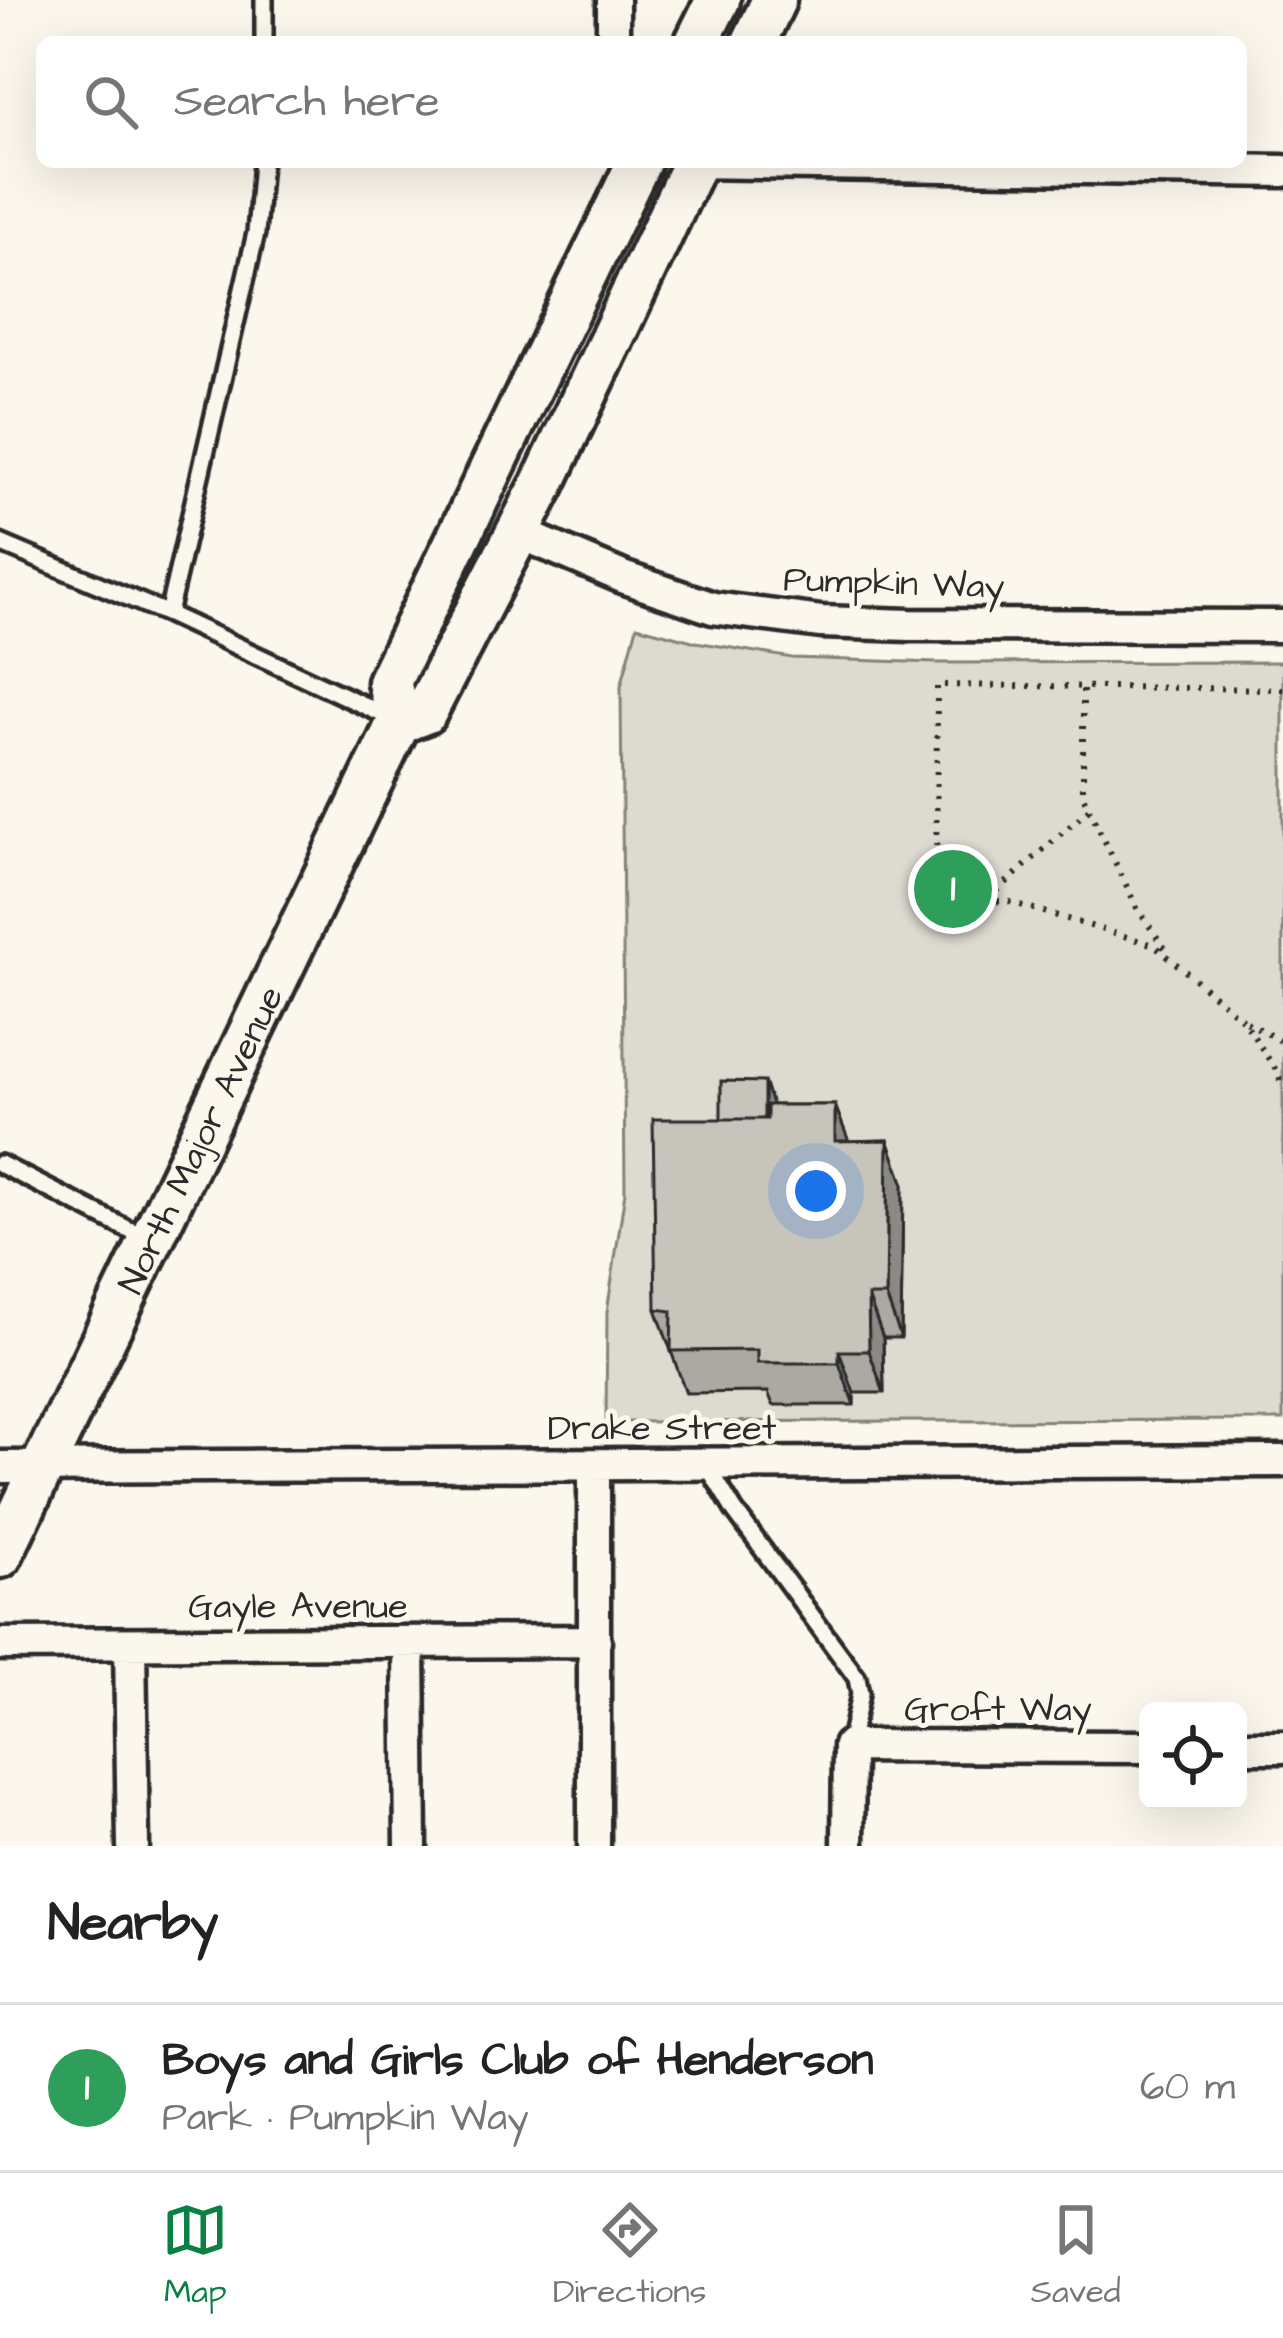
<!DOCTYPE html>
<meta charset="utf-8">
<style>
body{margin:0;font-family:"Architects Daughter",sans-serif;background:#f6f6f6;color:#222}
.controls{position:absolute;right:36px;bottom:36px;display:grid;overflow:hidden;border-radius:18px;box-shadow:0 12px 48px #0002}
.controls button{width:108px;height:108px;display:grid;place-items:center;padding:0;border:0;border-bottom:3px solid #e0e0e0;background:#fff;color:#222;font:60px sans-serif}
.you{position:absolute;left:816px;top:1191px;width:42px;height:42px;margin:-30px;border:9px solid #fff;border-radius:50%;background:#1a73e8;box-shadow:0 0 0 18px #1a73e833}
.badge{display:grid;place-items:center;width:78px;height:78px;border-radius:50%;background:#0b8043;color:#fff;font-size:39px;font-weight:700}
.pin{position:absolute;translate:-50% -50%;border:6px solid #fff;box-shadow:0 3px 12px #0006}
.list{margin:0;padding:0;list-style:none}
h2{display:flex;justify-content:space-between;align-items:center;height:156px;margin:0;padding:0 48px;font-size:51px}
h2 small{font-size:39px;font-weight:400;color:#767676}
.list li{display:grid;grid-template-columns:78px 1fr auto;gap:36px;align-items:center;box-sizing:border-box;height:168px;padding:0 48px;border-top:3px solid #e0e0e0}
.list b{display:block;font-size:45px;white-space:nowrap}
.list p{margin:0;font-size:39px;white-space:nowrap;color:#767676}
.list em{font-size:39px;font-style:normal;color:#767676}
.icon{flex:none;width:66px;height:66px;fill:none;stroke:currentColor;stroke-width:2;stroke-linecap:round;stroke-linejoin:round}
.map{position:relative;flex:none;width:1283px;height:1846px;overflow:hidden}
.search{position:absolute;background:#fff;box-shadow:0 12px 48px #0002;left:36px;right:36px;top:36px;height:132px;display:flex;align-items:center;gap:30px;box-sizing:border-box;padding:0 42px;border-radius:18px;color:#767676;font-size:45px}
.sheet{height:324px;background:#fff}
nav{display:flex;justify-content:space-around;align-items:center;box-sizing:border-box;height:168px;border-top:3px solid #e0e0e0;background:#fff;font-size:33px;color:#767676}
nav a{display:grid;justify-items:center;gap:6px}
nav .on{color:#0b8043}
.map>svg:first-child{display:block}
.green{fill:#dddad0;stroke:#84827e;stroke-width:3}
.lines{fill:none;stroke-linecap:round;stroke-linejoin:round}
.lane-casing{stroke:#2b2b2b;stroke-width:24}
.street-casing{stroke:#2b2b2b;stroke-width:39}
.secondary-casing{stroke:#2b2b2b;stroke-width:51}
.path{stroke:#2b2b2b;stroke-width:6;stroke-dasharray:3 9;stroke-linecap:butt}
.lane{stroke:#fbf7ec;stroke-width:15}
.street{stroke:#fbf7ec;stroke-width:30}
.secondary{stroke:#fbf7ec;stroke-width:42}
.wall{fill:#aba9a2;stroke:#2b2b2b;stroke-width:3}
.shaded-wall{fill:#8b8984;stroke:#2b2b2b;stroke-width:3}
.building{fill:#c7c4bc;stroke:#2b2b2b;stroke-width:3}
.labels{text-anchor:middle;stroke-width:10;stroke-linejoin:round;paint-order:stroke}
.street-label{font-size:36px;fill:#2b2b2b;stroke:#fbf7ec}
</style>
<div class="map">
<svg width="1283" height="1846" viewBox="0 0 1283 1846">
<rect width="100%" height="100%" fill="#fbf7ec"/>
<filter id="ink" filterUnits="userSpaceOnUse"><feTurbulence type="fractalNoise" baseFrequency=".00833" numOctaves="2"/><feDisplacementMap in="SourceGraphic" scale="24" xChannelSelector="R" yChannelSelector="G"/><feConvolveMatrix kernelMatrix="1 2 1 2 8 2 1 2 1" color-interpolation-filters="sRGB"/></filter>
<g filter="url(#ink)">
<path class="green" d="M637 626 696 642 792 658 937 663 1283 662V1420L606 1422 607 1312 625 1192 621 686Z"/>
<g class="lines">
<g class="lane-casing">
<path id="lane" d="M264 0V42
M0 543 168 614 391 718
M168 614 256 233 262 162
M0 1164 147 1239
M707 1465 734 1510 857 1678 860 1694 849 1746"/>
</g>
<g class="street-casing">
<path id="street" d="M613 42V0
M689 162 1283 171
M517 532 625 578 713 608 821 622 910 625 1283 626
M0 1467 1283 1461
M409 1642 411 1846
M0 1644 595 1641
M130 1644 133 1846
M1238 1747H1283
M594 1846V1466
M848 1846 849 1746 1148 1747"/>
</g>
<g class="secondary-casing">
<g id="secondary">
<path d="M697 42 718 0"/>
<path d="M754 42 774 0"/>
<path d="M399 722 425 712 543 484 695 162"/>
<path id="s1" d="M0 1556 399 722 389 682 639 162"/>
</g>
</g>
<path class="path" d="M1283 689 937 685 936 902 1007 901 1154 945 1243 1020 1276 1070 1283 1088
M1083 690V796L1138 910 1169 954
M988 899 1089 809
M1246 1022 1283 1042"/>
<use href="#lane" class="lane"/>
<use href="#street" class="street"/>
<use href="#secondary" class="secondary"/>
</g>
<path class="wall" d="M772 1105H835L848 1141 888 1140 903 1182 901 1338H883L884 1393H854V1405H773L768 1392 686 1393 656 1309 721 1119Z"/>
<path class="shaded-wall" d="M764 1082 772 1104V1144L764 1121Z
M835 1105 851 1147 835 1141Z
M888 1140 903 1182 901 1338 886 1296Z
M868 1296 883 1338 884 1393 869 1351Z
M839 1351 854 1393V1405L839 1363Z"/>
<path class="building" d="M721 1081 764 1082V1119H721Z
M767 1105H835V1141L888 1140 886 1296H868L869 1351H839V1363H757V1350L671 1351 672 1311 656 1309 653 1119H767Z"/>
</g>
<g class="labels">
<g class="street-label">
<text transform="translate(894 581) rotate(2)" y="13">Pumpkin Way</text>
<text dy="13" stroke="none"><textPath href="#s1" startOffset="462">North Major Avenue</textPath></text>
<text x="662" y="1439">Drake Street</text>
<text x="298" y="1617">Gayle Avenue</text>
<text x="998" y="1720">Groft Way</text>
</g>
</g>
</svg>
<div class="controls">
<button><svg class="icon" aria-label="locate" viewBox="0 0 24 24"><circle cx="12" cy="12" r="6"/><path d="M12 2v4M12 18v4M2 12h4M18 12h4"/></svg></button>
</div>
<div class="you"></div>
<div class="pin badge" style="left:953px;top:889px;background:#2e9e5b">1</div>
<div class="search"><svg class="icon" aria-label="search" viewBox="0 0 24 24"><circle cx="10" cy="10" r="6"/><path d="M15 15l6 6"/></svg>Search here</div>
</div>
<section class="sheet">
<h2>Nearby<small></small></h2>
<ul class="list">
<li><span class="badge" style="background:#2e9e5b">1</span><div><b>Boys and Girls Club of Henderson</b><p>Park · Pumpkin Way</p></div><em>60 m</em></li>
</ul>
</section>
<nav>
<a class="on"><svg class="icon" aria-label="map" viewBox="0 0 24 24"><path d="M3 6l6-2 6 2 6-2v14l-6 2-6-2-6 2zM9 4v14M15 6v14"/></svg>Map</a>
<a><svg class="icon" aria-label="directions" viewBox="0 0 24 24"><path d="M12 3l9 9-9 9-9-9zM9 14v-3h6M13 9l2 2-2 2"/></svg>Directions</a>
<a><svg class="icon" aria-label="saved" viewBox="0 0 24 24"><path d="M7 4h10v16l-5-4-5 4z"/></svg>Saved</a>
</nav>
